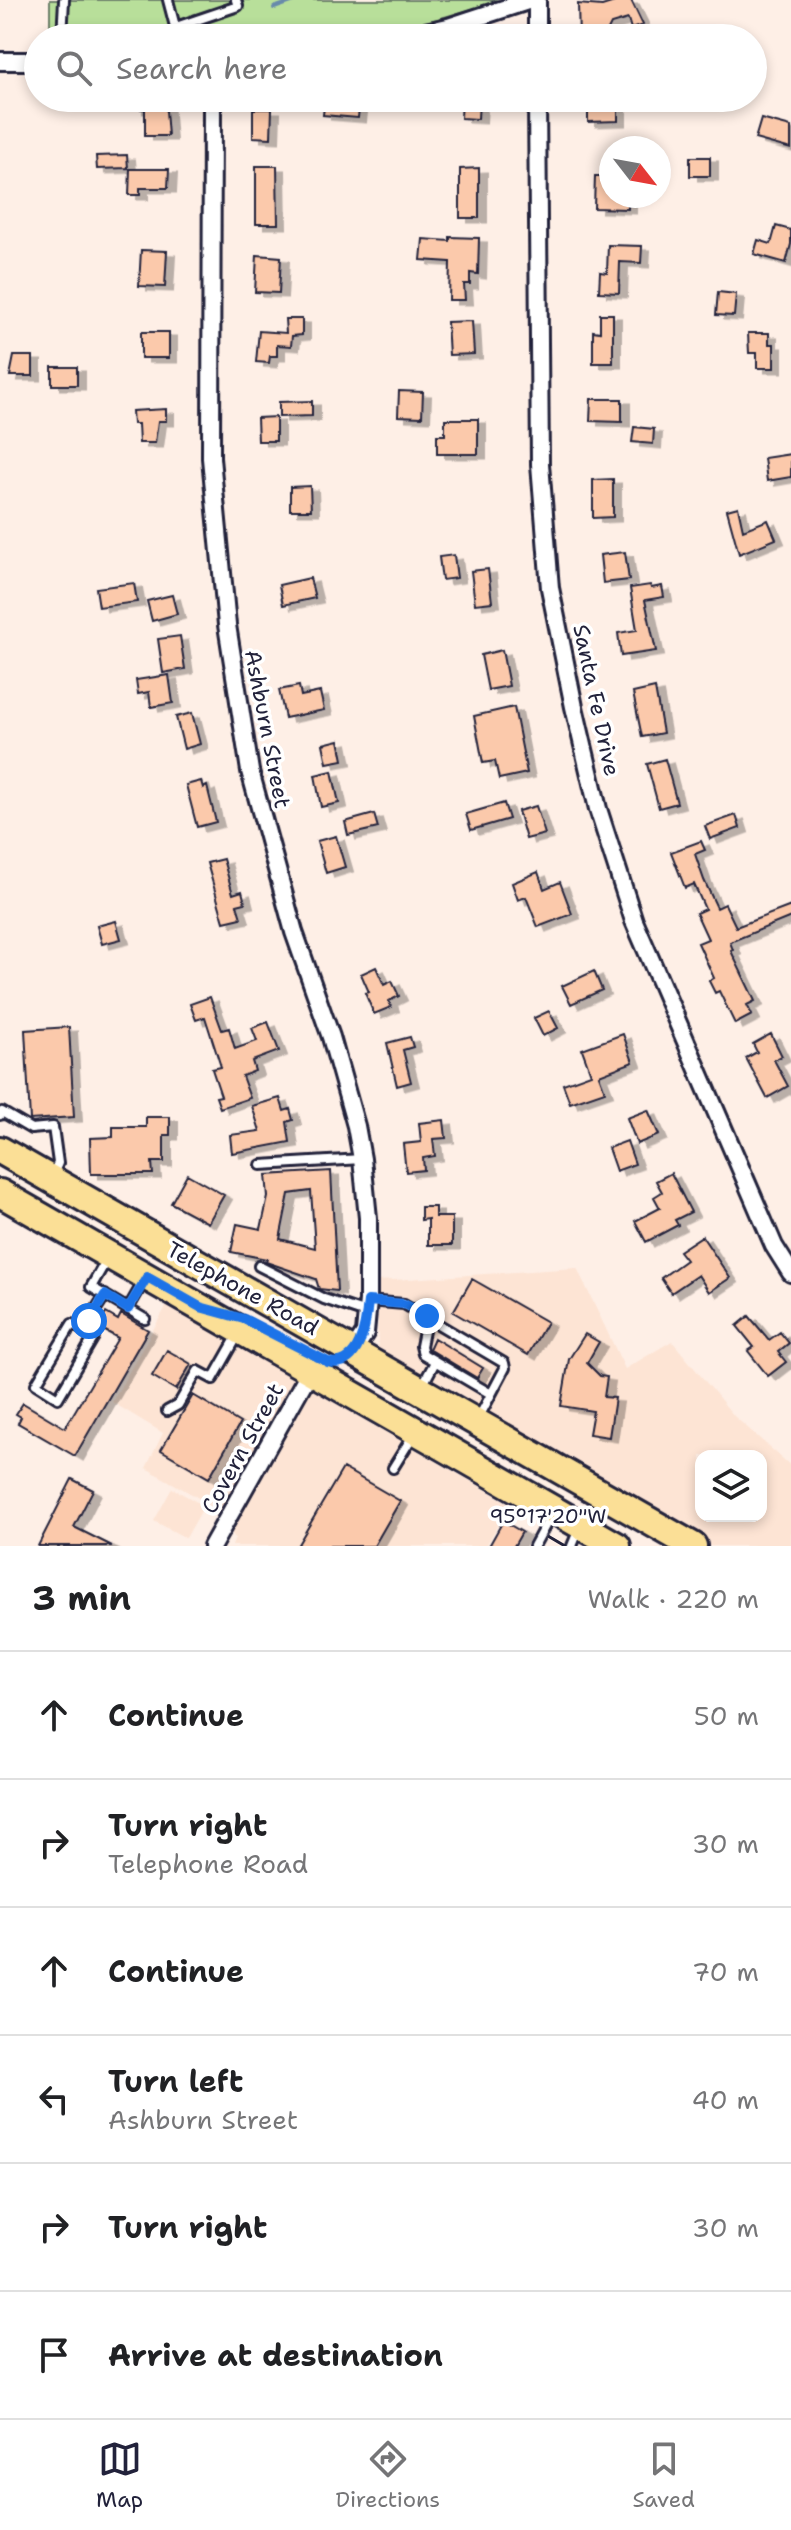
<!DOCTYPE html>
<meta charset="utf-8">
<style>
body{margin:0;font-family:"Shantell Sans",sans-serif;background:#f2f2f2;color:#202124}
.controls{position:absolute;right:24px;bottom:24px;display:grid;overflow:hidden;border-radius:16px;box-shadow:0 4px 12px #0003}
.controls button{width:72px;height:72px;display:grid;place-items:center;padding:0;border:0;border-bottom:2px solid #e0e0e0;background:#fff;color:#202124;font:40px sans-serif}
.compass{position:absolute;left:599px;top:136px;width:72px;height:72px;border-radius:50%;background:#fff;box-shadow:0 4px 12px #0003;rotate:121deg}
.stop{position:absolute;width:24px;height:24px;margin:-18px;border:6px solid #1a73e8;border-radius:50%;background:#fff}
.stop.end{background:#1a73e8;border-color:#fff;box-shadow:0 2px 8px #0008}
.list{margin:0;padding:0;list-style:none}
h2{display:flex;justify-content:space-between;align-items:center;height:104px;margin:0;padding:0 32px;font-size:34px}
h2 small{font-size:26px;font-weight:400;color:#757577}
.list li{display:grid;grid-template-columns:52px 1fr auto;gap:24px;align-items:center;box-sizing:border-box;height:128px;padding:0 32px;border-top:2px solid #e0e0e0}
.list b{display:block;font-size:30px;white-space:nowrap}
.list p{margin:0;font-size:26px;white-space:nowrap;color:#757577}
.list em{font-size:26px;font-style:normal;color:#757577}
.icon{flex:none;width:44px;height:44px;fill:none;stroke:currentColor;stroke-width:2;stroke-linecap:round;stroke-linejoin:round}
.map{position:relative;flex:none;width:791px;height:1546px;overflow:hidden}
.search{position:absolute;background:#fff;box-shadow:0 4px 12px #0003;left:24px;right:24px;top:24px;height:88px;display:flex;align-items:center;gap:20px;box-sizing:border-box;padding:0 28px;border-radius:44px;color:#757577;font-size:30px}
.sheet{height:872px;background:#fff}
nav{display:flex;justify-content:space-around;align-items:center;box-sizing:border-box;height:112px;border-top:2px solid #e0e0e0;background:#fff;font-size:22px;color:#757577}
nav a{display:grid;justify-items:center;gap:4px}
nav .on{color:#22223b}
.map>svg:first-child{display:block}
.built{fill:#fde4d4;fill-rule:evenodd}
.green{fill:#b8df9a;stroke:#6d806a;stroke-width:2}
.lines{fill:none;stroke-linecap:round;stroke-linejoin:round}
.stream{stroke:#678aab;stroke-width:4}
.building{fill:#fbc9ab;stroke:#22223b;stroke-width:2;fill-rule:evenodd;filter:url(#shadow)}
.service-casing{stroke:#22223b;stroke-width:14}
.minor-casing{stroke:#22223b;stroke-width:22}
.primary-casing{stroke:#22223b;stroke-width:32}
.service{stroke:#fff;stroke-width:8}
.minor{stroke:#fff;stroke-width:16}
.primary{stroke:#fbdf96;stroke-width:26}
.route{stroke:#1a73e8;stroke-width:10}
.ticks{fill:none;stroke:#22223b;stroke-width:3}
.labels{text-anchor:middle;stroke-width:7;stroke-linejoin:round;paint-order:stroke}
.street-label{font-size:22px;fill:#22223b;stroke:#fff}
.ticks-label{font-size:20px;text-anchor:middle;fill:#22223b;stroke:#fff;stroke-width:7;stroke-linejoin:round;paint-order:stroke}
</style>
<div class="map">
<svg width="791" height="1546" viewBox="0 0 791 1546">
<defs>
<filter id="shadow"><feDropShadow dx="8" dy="4.5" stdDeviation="0" flood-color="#0004"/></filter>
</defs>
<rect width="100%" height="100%" fill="#feefe6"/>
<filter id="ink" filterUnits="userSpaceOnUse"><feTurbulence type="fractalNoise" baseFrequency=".0125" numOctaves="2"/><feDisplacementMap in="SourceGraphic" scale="16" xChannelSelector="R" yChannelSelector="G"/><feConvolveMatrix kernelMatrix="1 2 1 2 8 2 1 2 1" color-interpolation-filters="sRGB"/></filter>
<g filter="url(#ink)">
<path class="built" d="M577 1268 625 1369 672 1341 734 1416 791 1466V1546H708L378 1351V1281ZM701 1456H761V1516H701Z
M167 1305 510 1504 486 1546H232L235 1538 211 1505 146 1468 163 1433 112 1402Z
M172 1488 204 1506 186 1538 154 1521Z"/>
<path class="green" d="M50 0H504L371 38H50Z"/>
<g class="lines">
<path class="stream" d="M274 8 297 0"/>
</g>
<path class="building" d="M621 0H631L643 25 631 29 628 19 611 24 607 32H599L600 38H579L578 4 602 6Z
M135 98H165L168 136H145V109H135Z
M325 98H360L358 118 323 115Z
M593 98H618V121L588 122V101H593Z
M462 99 479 100 478 119 461 118Z
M253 109H272L271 138 253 137Z
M761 119 791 127V149L755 139Z
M127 155 128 168 97 169 96 156Z
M690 157H710V176H690Z
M256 166H277L278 224H256Z
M479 168V218H460V169Z
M130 169H169L168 188H140V195H129Z
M595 176H611V196H628V209L594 208Z
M776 226 791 230V244L786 263 754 254 758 240 771 244Z
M450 237 479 238 478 274 470 273V284H464L465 300H449L450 262 421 260 423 239 450 241Z
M608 245 642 246 641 263 620 262 619 293 599 292 600 272 607 273Z
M141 250 167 251 165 287 139 286Z
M257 255 281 257 279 293 255 292Z
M718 292 736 294 734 316 716 315Z
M600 314H613V363H593V331L600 332Z
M285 319H302V335L292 336 291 346 277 345V356H270L269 363 256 362 259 331 286 333Z
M472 321 474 354 449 355 447 322Z
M141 332H169V358H141Z
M748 333H769V344H774V368H757V353H749Z
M14 356H33V376H10Z
M52 367H77V385H52Z
M399 391 423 392 422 417 398 416Z
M591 399H622V422L590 421Z
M312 401V416L279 417V402Z
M166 409V421H158L155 443H139L138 424H133L132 411Z
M276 417V441H258L257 418Z
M445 419H478V454H437V435H445Z
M634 427 654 429 653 444 632 442Z
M791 454V477L767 481 764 458Z
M613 479V517L593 518V480Z
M310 486 311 510H290V487Z
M738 507 743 530 768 520 776 539 739 554 727 510Z
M625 552 629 580 603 583 600 555Z
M454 555 457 578 442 580 439 557Z
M488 569 492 602 475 604 471 571Z
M310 578 315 598 283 605 279 585Z
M134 583 137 602 99 607 96 588Z
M650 585 651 588 662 586 664 597 645 600 656 651 621 656 618 633 637 630 630 588Z
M172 595 177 614 152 621 147 601Z
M180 636 185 669 163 673 158 639Z
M502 650 509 686 488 690 481 655Z
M169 675 173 703 151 707 149 692 138 694 136 680Z
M299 686 301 696 320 692 324 710 285 718 279 690Z
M655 688 663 733 642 737 633 693Z
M514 707 527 773 499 779 495 761 483 763 474 716Z
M192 713 200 744 184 749 176 717Z
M339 740 343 760 327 763 323 744Z
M665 759 677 803 659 808 647 764Z
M332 771 339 803 321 807 315 775Z
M201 781 203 788 207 786 216 822 197 827 186 785Z
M504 803 509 819 471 830 466 814Z
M536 806 545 834 526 839 518 811Z
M374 814 378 828 348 835 345 822Z
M736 815 740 828 710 839 705 826Z
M336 836 345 867 326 873 317 841Z
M701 841 705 850 695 854 704 880 717 908 725 904 736 927 791 906V917L730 942 733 950 731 951 755 1001 747 1005 752 1015 735 1024 719 991 715 993 709 981 714 978 698 943 708 939 696 913 705 909 694 884 685 888 671 852Z
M223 859 233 894 242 891 245 903 237 905 241 918 224 922 207 863Z
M538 872 544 889 560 882 572 914 538 927 526 897 518 900 512 883Z
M116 921 121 939 102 944 97 926Z
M376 967 384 985 392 981 399 996 389 1001 391 1007 374 1014 365 993 369 992 361 974Z
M594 971 602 990 571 1004 562 986Z
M210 997 222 1030 229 1028 235 1049 257 1041 252 1028 268 1022 279 1051 252 1061 255 1071 242 1076 250 1098 220 1108 216 1097 221 1096 212 1069 221 1067 205 1017 196 1020 190 1004Z
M549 1011 558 1028 543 1036 534 1018Z
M69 1027 74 1117 30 1120 25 1030Z
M623 1034 633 1062 599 1075 605 1091 570 1103 563 1084 591 1074 582 1049Z
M771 1034 782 1056 774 1060 788 1086 767 1098 746 1058 757 1052 753 1044Z
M410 1037 413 1047 403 1050 411 1082 397 1086 387 1043Z
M280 1098 284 1111 290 1109 293 1120 287 1122 290 1142 232 1153 230 1135 260 1131 252 1106Z
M648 1110 659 1135 637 1144 627 1118Z
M146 1117H170V1135H164V1162H152L153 1174H91L90 1138 113 1137V1127H146Z
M444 1120 446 1138 433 1139 435 1156 423 1158 424 1170 406 1172 403 1144 421 1142 419 1123Z
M627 1141 635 1164 616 1171 608 1148Z
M331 1171 337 1291 319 1289 316 1279 266 1262 267 1259 231 1252 237 1224 261 1229 268 1197 266 1175ZM311 1191 315 1248 280 1239 289 1194Z
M671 1173 691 1212 675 1220 678 1225 646 1242 635 1221 660 1208 654 1197 662 1192 656 1181Z
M187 1174 224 1195 208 1223 171 1203Z
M421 1207H435V1217H452V1245H428V1219L421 1220Z
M702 1236 730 1278 709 1292 698 1275 671 1293 661 1278 686 1260 679 1251Z
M472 1279 547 1322 528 1355 453 1312Z
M106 1313 118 1320 121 1314 148 1330 75 1456 18 1423 21 1417 16 1414 23 1403 65 1428 118 1338 98 1327Z
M749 1316 769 1340 780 1332 789 1343 778 1352 786 1362 768 1376 748 1351 754 1347 737 1326Z
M585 1334 599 1342 587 1363 600 1376 607 1377 604 1397 615 1398 609 1437 589 1434 593 1411 561 1406 569 1359Z
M434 1338 483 1368 477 1378 429 1349Z
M167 1350 191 1364 176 1390 152 1376Z
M193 1395 240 1423 209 1478 161 1450Z
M343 1468 400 1501 374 1546H297Z
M72 1479 93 1490 74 1527 112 1546H38Z
M503 1521 522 1532 514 1546H489Z"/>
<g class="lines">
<g class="service-casing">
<path id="service" d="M168 0 178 38
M176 27 238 6 236 0
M62 38 64 0
M0 1115 2 1112 31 1129 53 1127 58 1163 53 1174
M261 1165 362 1159
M107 1259 91 1287 128 1309 144 1281
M259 1266 324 1299 366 1313
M368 1301 404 1304 504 1363 505 1368 478 1419
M128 1309 145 1319
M427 1316 421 1346 423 1354 491 1394
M83 1330 72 1324 36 1384 58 1398 94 1337 83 1330 105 1295
M422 1386 435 1362
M167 1411 178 1405 198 1371 213 1379 238 1335
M393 1468 414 1434
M534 1546 552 1513
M572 1546 579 1529"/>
</g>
<g class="minor-casing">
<path id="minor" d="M537 0V38
M398 38 448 27 531 0
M0 61H38
M212 98 211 458 227 625 250 771 294 932 331 1037 356 1126 362 1159 368 1218V1301L365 1333 354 1350
M537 98 540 464 550 588 574 707 598 809 634 921 774 1246 791 1273
M212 1546 310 1371"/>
</g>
<g class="primary-casing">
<path id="primary" d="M0 1150 693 1546
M0 1193 617 1546"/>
</g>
<use href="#service" class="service"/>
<use href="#minor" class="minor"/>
<use href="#primary" class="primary"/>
</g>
</g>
<g class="lines" filter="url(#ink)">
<path class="route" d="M89 1321 105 1295 128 1309 147 1277 200 1307 244 1319 328 1362C360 1369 366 1325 368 1301L404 1304 427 1316"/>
</g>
<path class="ticks" d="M548 1536 565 1546"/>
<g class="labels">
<g class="street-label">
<text transform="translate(597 700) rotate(78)" y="8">Santa Fe Drive</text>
<text transform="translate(268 729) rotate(79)" y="8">Ashburn Street</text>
<text transform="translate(243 1288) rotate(29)" y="8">Telephone Road</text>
<text transform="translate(242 1448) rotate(-61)" y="8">Covern Street</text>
</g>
</g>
<g class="ticks-label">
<text x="548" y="1523">95°17'20"W</text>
</g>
</svg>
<div class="controls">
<button><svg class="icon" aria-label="layers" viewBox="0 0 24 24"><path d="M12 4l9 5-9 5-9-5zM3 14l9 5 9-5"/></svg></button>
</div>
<svg class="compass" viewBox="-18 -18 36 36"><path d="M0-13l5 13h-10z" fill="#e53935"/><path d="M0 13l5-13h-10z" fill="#757577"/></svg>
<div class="stop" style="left:89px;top:1321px"></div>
<div class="stop end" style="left:427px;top:1316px"></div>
<div class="search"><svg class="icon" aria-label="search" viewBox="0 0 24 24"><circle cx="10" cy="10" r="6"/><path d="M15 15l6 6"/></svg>Search here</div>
</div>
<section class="sheet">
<h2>3 min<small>Walk · 220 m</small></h2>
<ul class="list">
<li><svg class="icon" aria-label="ahead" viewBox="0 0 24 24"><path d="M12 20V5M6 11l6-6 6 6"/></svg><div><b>Continue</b></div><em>50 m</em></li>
<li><svg class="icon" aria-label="right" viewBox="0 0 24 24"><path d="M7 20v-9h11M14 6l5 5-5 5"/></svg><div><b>Turn right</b><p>Telephone Road</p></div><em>30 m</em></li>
<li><svg class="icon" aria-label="ahead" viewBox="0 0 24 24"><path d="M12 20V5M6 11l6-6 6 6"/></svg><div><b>Continue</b></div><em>70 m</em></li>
<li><svg class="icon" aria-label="left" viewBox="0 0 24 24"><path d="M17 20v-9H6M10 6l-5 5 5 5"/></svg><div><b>Turn left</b><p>Ashburn Street</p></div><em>40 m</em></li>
<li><svg class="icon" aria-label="right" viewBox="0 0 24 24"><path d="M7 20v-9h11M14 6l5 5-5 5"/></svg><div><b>Turn right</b></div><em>30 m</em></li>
<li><svg class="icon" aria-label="arrive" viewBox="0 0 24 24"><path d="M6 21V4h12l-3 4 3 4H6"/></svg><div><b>Arrive at destination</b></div></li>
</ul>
</section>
<nav>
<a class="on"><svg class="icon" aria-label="map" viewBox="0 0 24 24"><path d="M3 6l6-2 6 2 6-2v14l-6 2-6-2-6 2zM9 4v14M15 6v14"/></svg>Map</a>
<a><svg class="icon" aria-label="directions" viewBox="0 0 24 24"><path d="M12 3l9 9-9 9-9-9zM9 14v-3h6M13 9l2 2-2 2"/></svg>Directions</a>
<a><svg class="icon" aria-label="saved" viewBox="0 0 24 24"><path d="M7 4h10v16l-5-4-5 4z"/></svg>Saved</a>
</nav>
